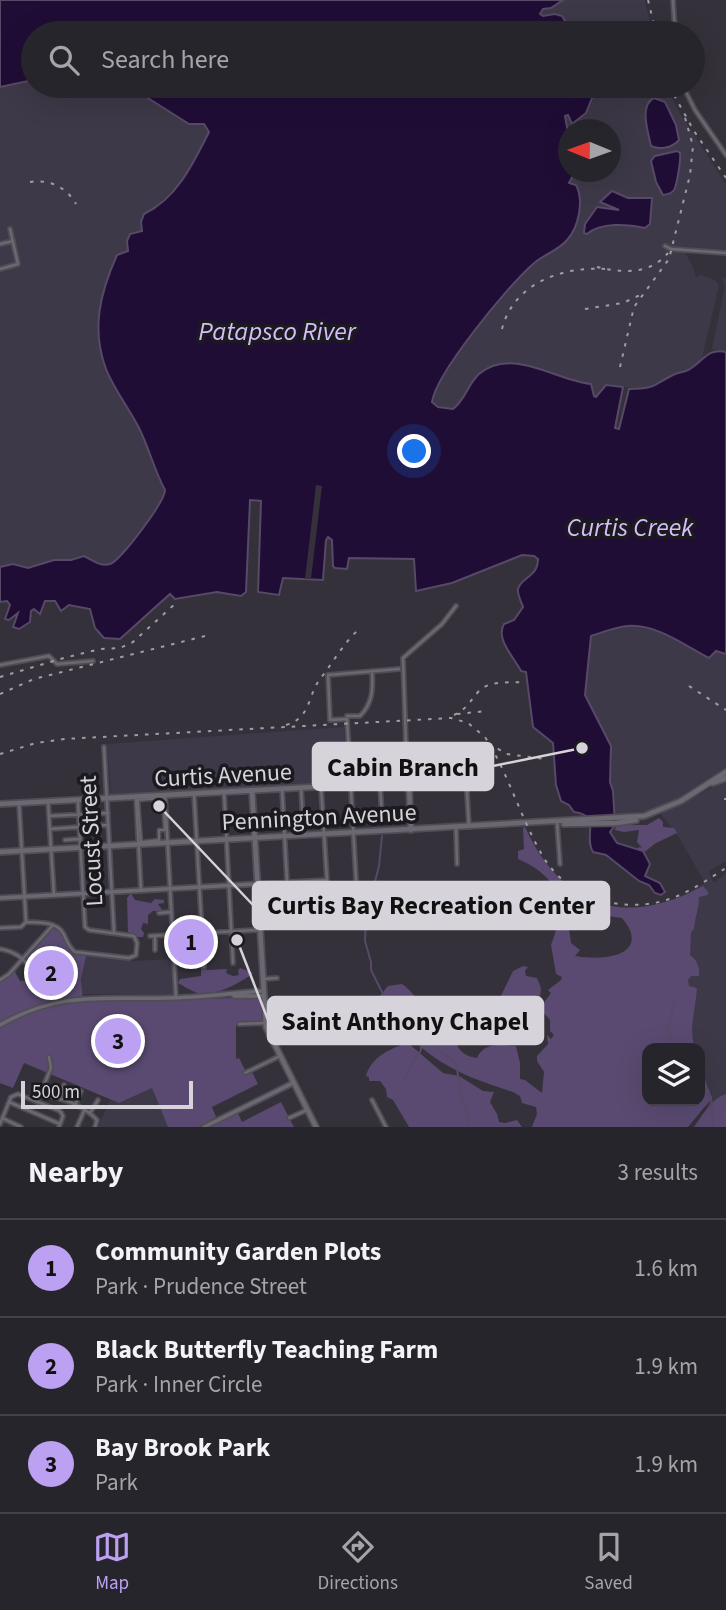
<!DOCTYPE html>
<meta charset="utf-8">
<style>
body{margin:0;font-family:"Source Sans 3",sans-serif;background:#333138;color:#f1f3f6}
.controls{position:absolute;right:21px;bottom:21px;display:grid;overflow:hidden;border-radius:14px;box-shadow:0 7px 28px #0002}
.controls button{width:63px;height:63px;display:grid;place-items:center;padding:0;border:0;border-bottom:2px solid #434248;background:#27252c;color:#f1f3f6;font:35px sans-serif}
.compass{position:absolute;left:558px;top:119px;width:63px;height:63px;border-radius:50%;background:#27252c;box-shadow:0 7px 28px #0002;rotate:271deg}
.scale{position:absolute;left:21px;bottom:18px;width:172px;box-sizing:border-box;padding-left:7px;border:4px solid #d6d4da;border-top:0;font-size:19px;line-height:24px;white-space:nowrap;color:#d6d4da;-webkit-text-stroke:5px #1b1a1e;paint-order:stroke}
.you{position:absolute;left:415px;top:452px;width:24px;height:24px;margin:-18px;border:5px solid #fff;border-radius:50%;background:#1a73e8;box-shadow:0 0 0 10px #1a73e833}
.badge{display:grid;place-items:center;width:46px;height:46px;border-radius:50%;background:#bca0f2;color:#111;font-size:23px;font-weight:700}
.pin{position:absolute;translate:-50% -50%;border:4px solid #fff;box-shadow:0 2px 7px #0006}
.list{margin:0;padding:0;list-style:none}
h2{display:flex;justify-content:space-between;align-items:center;height:91px;margin:0;padding:0 28px;font-size:30px}
h2 small{font-size:23px;font-weight:400;color:#a4a5a9}
.list li{display:grid;grid-template-columns:46px 1fr auto;gap:21px;align-items:center;box-sizing:border-box;height:98px;padding:0 28px;border-top:2px solid #434248}
.list b{display:block;font-size:26px;white-space:nowrap}
.list p{margin:0;font-size:23px;white-space:nowrap;color:#a4a5a9}
.list em{font-size:23px;font-style:normal;color:#a4a5a9}
.icon{flex:none;width:38px;height:38px;fill:none;stroke:currentColor;stroke-width:2;stroke-linecap:round;stroke-linejoin:round}
.map{position:relative;flex:none;width:726px;height:1127px;overflow:hidden}
.search{position:absolute;background:#27252c;box-shadow:0 7px 28px #0002;left:21px;right:21px;top:21px;height:77px;display:flex;align-items:center;gap:18px;box-sizing:border-box;padding:0 24px;border-radius:38px;color:#a4a5a9;font-size:26px}
.sheet{height:385px;background:#27252c}
nav{display:flex;justify-content:space-around;align-items:center;box-sizing:border-box;height:98px;border-top:2px solid #434248;background:#27252c;font-size:19px;color:#a4a5a9}
nav a{display:grid;justify-items:center;gap:4px}
nav .on{color:#bca0f2}
.map>svg:first-child{display:block}
.built{fill:#3e3948}
.green{fill:#5a4a71}
.water{fill:#200d36;stroke:#574967;stroke-width:2}
.pier{fill:#34313a}
.lines{fill:none;stroke-linecap:round;stroke-linejoin:round}
.stream{stroke:#574967;stroke-width:2}
.pedestrian-casing{stroke:#504d55;stroke-width:5}
.minor-casing{stroke:#504d55;stroke-width:6}
.tertiary-casing{stroke:#504d55;stroke-width:7}
.secondary-casing{stroke:#504d55;stroke-width:8}
.pedestrian{stroke:#6c6872;stroke-width:2}
.minor{stroke:#6c6872;stroke-width:2.5}
.tertiary{stroke:#6c6872;stroke-width:3.5}
.secondary{stroke:#6c6872;stroke-width:4.5}
.rail{stroke:#9f9da4;stroke-width:2;stroke-dasharray:3.5 7;stroke-linecap:butt}
.labels{text-anchor:middle;stroke-width:7;stroke-linejoin:round;paint-order:stroke}
.street-label{font-size:24px;fill:#d6d4da;stroke:#1b1a1e}
.water-label{font-size:26px;font-style:italic;fill:#d4bdfa;stroke:#1b1a1e}
.leader{fill:none;stroke:#d6d4da;stroke-width:2.5}
.callout-dot{fill:#d6d4da;stroke:#1b1a1e;stroke-width:2.5}
.callout{fill:#d6d4da;stroke:#d6d4da;stroke-width:2.5}
.callout-label{font-size:26px;text-anchor:middle;font-weight:bold;fill:#111}
</style>
<div class="map">
<svg width="726" height="1127" viewBox="0 0 726 1127">
<rect width="100%" height="100%" fill="#34313a"/>
<path class="built" d="M563 0H645L652 33H567L563 28 565 21 559 15 543 16 540 13 543 9 551 8Z
M33 80V86H129L189 124H204L209 132 183 180 151 211 142 231 127 241 128 251 101 305 98 331 107 371 138 426 166 493 156 512 127 546 120 558 107 565H102L93 560 59 559 28 568 13 564 0 567V87Z
M587 86H666L679 112 726 184V251L682 247 692 265 696 277 701 275 715 280 719 285 702 358 688 371 676 373 650 389 606 385 596 397 584 385 557 374 520 365H498L484 370 460 404 453 409 438 407 432 402 435 389 465 343 509 288 531 265 567 240 575 227 580 198 569 183 575 172H610V130H568V132L565 114 568 115 570 124H574L586 113 593 100Z
M724 277 726 278V352L712 349 725 286 722 280Z
M629 626 655 630 710 658 716 651 726 654V767L675 802 653 810 623 815 615 813 610 782 612 761 585 695 591 636Z
M344 727 347 783 111 795 107 744Z
M726 781V861L709 871 712 880 715 882 726 873V1127L711 1114 700 1086V1048H686L675 1011 659 908 655 905 683 896 705 883 679 837 660 813Z
M86 956 134 961 172 959 174 995 82 994 81 980Z
M152 1088 168 1127H98L110 1100 119 1103Z"/>
<path class="green" d="M659 818 663 822V827L674 828 677 833 656 843 643 853 638 849 639 847 642 848 637 842 639 830 624 832 615 830 616 825H647Z
M525 827C562 907 624 929 703 886L708 892V895L699 897C699 908 695 917 694 929L691 932 690 955C697 960 700 967 699 976H691L688 980 689 986 697 988C696 1008 688 1028 695 1048H647V1101H700V1067L712 1098 688 1127H532L537 1114 536 1107 522 1103 520 1096 513 1092C449 1072 416 1054 379 997L388 986 402 984C417 994 422 1012 440 1019L455 1010 461 1013 467 1005 477 1003 481 1009V1018L466 1027 453 1026V1043L457 1044C459 1053 469 1057 477 1058 484 1042 501 1045 516 1046L520 1063V1079L525 1080 542 1093 544 1072 537 1061V1056L548 1044 547 1035 551 1039 554 1035 550 1031V1020L542 1011V1005L551 993 548 990 561 980 562 977 556 974 551 945 561 916 568 921 571 943 580 950 575 956C590 959 638 961 631 933 630 928 625 922 622 918L607 916 605 920 585 922 574 918 570 911 562 908C556 882 541 869 518 859V851L524 849 523 828Z
M131 893 135 900 151 903 155 899 164 900V903L158 904 163 911H153L148 915V924L143 923 141 929 144 933 143 937H138L128 932 127 898Z
M52 928 60 932 71 952 86 956 81 980 83 1000H168L261 997 262 1022 236 1024V1059L239 1058 247 1074 252 1072 258 1084 212 1107 216 1117 199 1127H168L152 1088 119 1103 24 1063 13 1088 0 1083V981L5 979 14 970 20 981 33 979 36 981 39 980V975L34 971 25 958Z
M523 966 528 967 525 971 526 976 537 978 541 988 540 1000C533 1009 525 1011 528 1024L537 1031 535 1041 477 1040 475 1028 490 1018 513 971Z
M201 967 207 970 227 969 226 973 233 976 239 975 238 971 240 968 253 973C243 982 212 998 197 993 192 991 183 986 178 983L180 979 201 976Z
M408 1043 443 1073 459 1076 483 1091 494 1092 490 1102 497 1114 499 1122 505 1123 517 1120 522 1127H409L393 1100 387 1097 386 1089 380 1081H369V1077L366 1076C371 1057 391 1048 408 1043Z
M726 1094V1127H694C703 1114 711 1099 726 1094Z
M281 1102 294 1127H210L238 1113 242 1122Z"/>
<path class="water" d="M0 0H563L551 8 543 9 540 14 543 16 555 14 562 16 565 21 563 28 567 33H33V80L0 87Z
M129 86H587L593 96 586 113 572 124 568 115 565 116 568 133V172H575L569 183 576 185C584 200 579 227 567 240 558 251 542 255 532 265 508 286 436 373 432 402L438 407 453 409C465 400 468 384 479 374 511 346 557 381 591 384L594 396 596 397 606 385 623 387 615 428 619 429 629 389C656 389 652 385 675 374 680 372 686 372 690 369 704 360 708 348 726 352V654L716 651 709 658C684 645 657 624 628 626 616 627 603 632 591 636L585 695 611 746 610 782 613 791 615 825 610 832 617 843 643 851 650 864 645 876 660 883 665 892 661 895 655 893 649 885 639 881 606 855 593 852C583 837 602 815 574 812L569 805 561 801 556 785 553 743 533 727 526 672 521 671C514 657 495 639 504 624L514 620 523 607C521 602 517 593 518 589 521 577 538 577 538 559L534 556 522 555 452 583 416 591 414 559 349 558 347 569 335 568 333 566 332 540 328 537 326 540 323 580 283 578 279 595 258 592 261 501 250 500 246 592 241 596 217 592 175 599 170 594 120 639 104 638 95 628 90 609 69 605 61 611 55 601H45L40 614 34 609 31 611 30 622 19 629 13 627 18 613 9 620 5 619 10 605 7 601 0 602V567L13 564 28 568 54 560H71L84 556C93 560 100 567 110 564 120 561 165 502 165 490 154 470 149 447 138 426 128 407 114 389 106 369 91 329 100 293 117 255L128 251 127 241 130 234 142 231 141 222 144 214C177 198 193 164 209 132L204 124H189Z
M654 98 665 102 676 125 679 140C672 148 660 150 651 146 648 132 639 105 654 98Z
M677 151 680 153C681 159 677 185 674 190 671 194 668 194 663 195L656 182 651 161 655 156Z
M612 191 628 198H652L650 224 645 228C627 224 601 222 587 234L584 233 585 224 597 207 619 210 600 202Z"/>
<path class="pier" d="M316 485 322 486 311 579H305Z"/>
<g class="lines">
<path class="stream" d="M382 836 379 866 366 916 365 941 371 962V970L382 992 401 1013 408 1030 421 1045V1050L412 1063 402 1083
M675 999 668 1026 672 1043 682 1048
M421 1045 435 1047 456 1063 461 1095 468 1114V1127
M700 1085 703 1091 711 1097 713 1127"/>
<g class="pedestrian-casing">
<path id="pedestrian" d="M163 798 165 830H159V840L141 842 138 800Z"/>
</g>
<g class="minor-casing">
<path id="minor" d="M673 0 675 33
M683 86 695 110 726 155
M0 244 13 241
M665 246 671 249 726 253
M0 269 18 264 10 229
M0 665 49 656 57 664 93 661
M347 716H360C373 703 373 689 372 671
M104 747 114 933
M466 775 469 827
M410 782 407 775 403 658 442 624 456 606
M411 782 446 781
M380 784 382 816
M321 787 329 911
M301 788 304 836
M282 789 289 918
M224 792 233 963
M194 794 204 967
M165 795 176 998
M136 797 141 890
M48 801 54 895
M19 803 26 922
M49 816 108 813
M557 822 560 864
M456 827 457 864
M50 829 108 825
M65 840 79 839
M356 879 347 719 330 720 328 675 399 669
M258 884 327 880
M159 913 171 912
M0 928 21 927 26 922C38 923 56 921 63 933 67 940 68 947 75 952L129 958 136 955 137 943 134 936 89 930 85 927 78 802
M150 936 258 930
M155 936V950
M0 949C19 952 27 962 37 978
M263 979 277 978
M0 980 9 974 53 925
M239 1024 265 1023
M245 1073 280 1056
M40 1093C59 1098 83 1104 97 1120L95 1127
M60 1099 64 1085
M372 1100 386 1127
M9 1102 60 1124
M37 1102 51 1068 49 1057
M75 1105 81 1091
M90 1113 98 1100
M2 1118 21 1127
M289 1118 307 1110
M0 1124 11 1097 18 1094 60 1111 63 1116 59 1127
M77 1127 84 1111"/>
</g>
<g class="tertiary-casing">
<path id="tertiary" d="M0 898 258 884
M234 996H264
M0 1025C62 990 101 1000 167 998 199 998 231 993 263 991
M204 1127 293 1083"/>
</g>
<g class="secondary-casing">
<path id="secondary" d="M713 783 726 778
M252 791 266 1027 316 1127
M0 804 406 782 409 786 411 830
M644 816 681 801 726 772
M564 824 617 823 636 820
M0 852 644 816"/>
</g>
<use href="#pedestrian" class="pedestrian"/>
<use href="#minor" class="minor"/>
<use href="#tertiary" class="tertiary"/>
<use href="#secondary" class="secondary"/>
<path class="rail" d="M648 0 656 33
M669 86 694 131 726 178
M30 182C50 179 66 187 76 204
M597 267C622 273 650 275 668 253
M585 309 623 303 640 295
M502 329C514 282 564 266 607 269
M620 367 634 307 669 259 690 175 693 146 684 114
M0 677 64 658 100 649 120 648 133 642 176 603
M689 686 726 710
M0 694 34 679 205 636
M457 714 487 711
M454 715C467 709 470 701 479 691 490 680 509 683 524 682
M286 725C311 718 307 697 320 679 332 664 343 644 357 631
M489 743 506 754 546 759
M0 754 36 743 64 739 451 718 468 723 485 737C508 773 520 816 541 853 566 900 627 916 675 897 693 890 710 878 726 868
M724 799H726"/>
</g>
<g class="labels">
<g class="street-label">
<text transform="translate(223 775) rotate(-3)" y="8">Curtis Avenue</text>
<text transform="translate(319 817) rotate(-3)" y="8">Pennington Avenue</text>
<text transform="translate(91 841) rotate(-93)" y="8">Locust Street</text>
</g>
<g class="water-label">
<text x="277" y="340">Patapsco River</text>
<text x="630" y="536">Curtis Creek</text>
</g>
</g>
<path class="leader" d="M582 748L493 766M159 806L253 905M237 940L268 1020"/>
<g class="callout-dot">
<circle cx="582" cy="748" r="7"/>
<circle cx="159" cy="806" r="7"/>
<circle cx="237" cy="940" r="7"/>
</g>
<g class="callout">
<rect x="313" y="743" width="180" height="47" rx="7"/>
<rect x="253" y="882" width="356" height="47" rx="7"/>
<rect x="268" y="997" width="275" height="47" rx="7"/>
</g>
<g class="callout-label">
<text x="403" y="776">Cabin Branch</text>
<text x="431" y="914">Curtis Bay Recreation Center</text>
<text x="405" y="1030">Saint Anthony Chapel</text>
</g>
</svg>
<div class="controls">
<button><svg class="icon" aria-label="layers" viewBox="0 0 24 24"><path d="M12 4l9 5-9 5-9-5zM3 14l9 5 9-5"/></svg></button>
</div>
<svg class="compass" viewBox="-18 -18 36 36"><path d="M0-13l5 13h-10z" fill="#e53935"/><path d="M0 13l5-13h-10z" fill="#a4a5a9"/></svg>
<div class="scale">500 m</div>
<div class="you"></div>
<div class="pin badge" style="left:191px;top:942px">1</div>
<div class="pin badge" style="left:51px;top:973px">2</div>
<div class="pin badge" style="left:118px;top:1041px">3</div>
<div class="search"><svg class="icon" aria-label="search" viewBox="0 0 24 24"><circle cx="10" cy="10" r="6"/><path d="M15 15l6 6"/></svg>Search here</div>
</div>
<section class="sheet">
<h2>Nearby<small>3 results</small></h2>
<ul class="list">
<li><span class="badge">1</span><div><b>Community Garden Plots</b><p>Park · Prudence Street</p></div><em>1.6 km</em></li>
<li><span class="badge">2</span><div><b>Black Butterfly Teaching Farm</b><p>Park · Inner Circle</p></div><em>1.9 km</em></li>
<li><span class="badge">3</span><div><b>Bay Brook Park</b><p>Park</p></div><em>1.9 km</em></li>
</ul>
</section>
<nav>
<a class="on"><svg class="icon" aria-label="map" viewBox="0 0 24 24"><path d="M3 6l6-2 6 2 6-2v14l-6 2-6-2-6 2zM9 4v14M15 6v14"/></svg>Map</a>
<a><svg class="icon" aria-label="directions" viewBox="0 0 24 24"><path d="M12 3l9 9-9 9-9-9zM9 14v-3h6M13 9l2 2-2 2"/></svg>Directions</a>
<a><svg class="icon" aria-label="saved" viewBox="0 0 24 24"><path d="M7 4h10v16l-5-4-5 4z"/></svg>Saved</a>
</nav>
